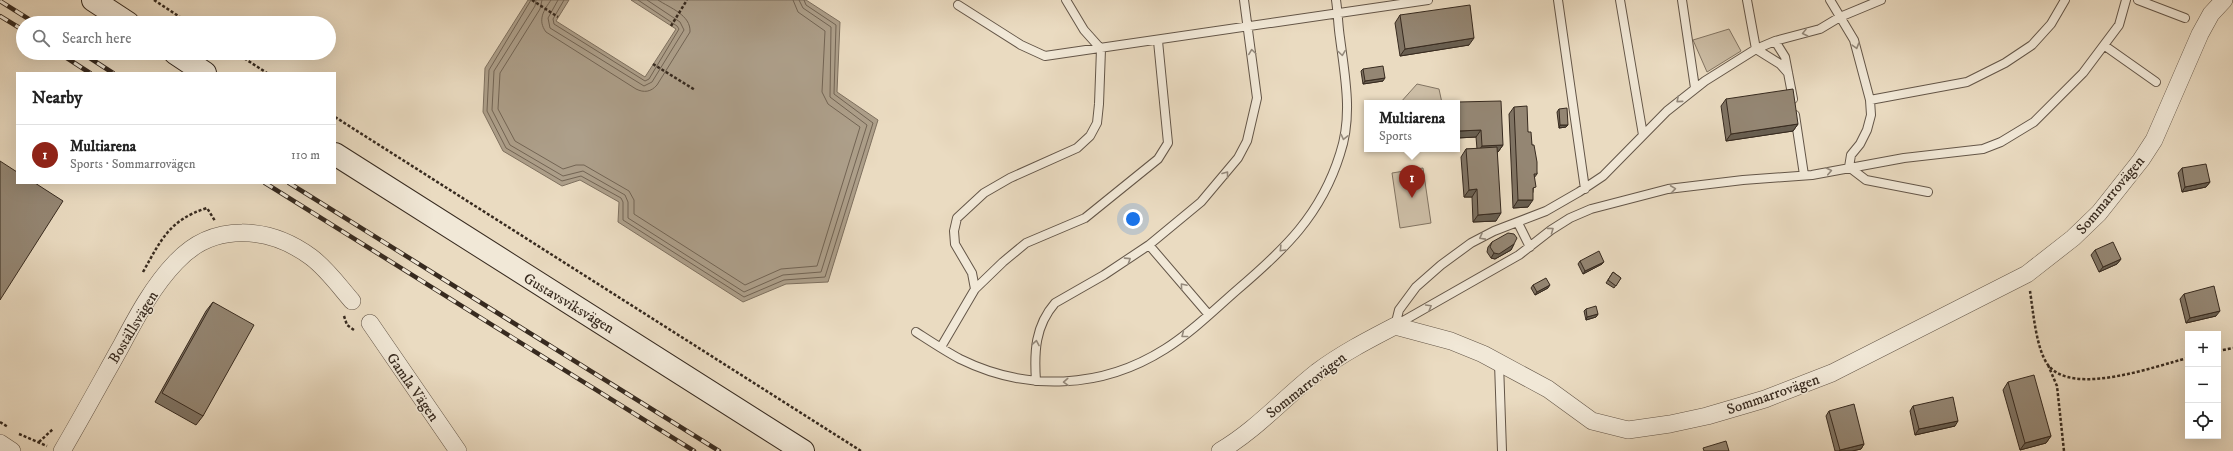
<!DOCTYPE html>
<meta charset="utf-8">
<style>
body{margin:0;font-family:"IM FELL DW Pica",serif;background:#f2f2f2;color:#222}
.controls{position:absolute;right:12px;bottom:12px;display:grid;overflow:hidden;border-radius:0px;box-shadow:0 4px 16px #0002}
.controls button{width:36px;height:36px;display:grid;place-items:center;padding:0;border:0;border-bottom:1px solid #e0e0e0;background:#fff;color:#222;font:20px sans-serif}
.you{position:absolute;left:1133px;top:219px;width:14px;height:14px;margin:-10px;border:3px solid #fff;border-radius:50%;background:#1a73e8;box-shadow:0 0 0 6px #1a73e833}
.badge{display:grid;place-items:center;width:26px;height:26px;border-radius:50%;background:#8f2418;color:#fff;font-size:13px;font-weight:700}
.pin{position:absolute;translate:-50% -33px;filter:drop-shadow(0 1px 2px #0008)}
.pin::after{content:'';position:absolute;top:21px;width:14px;height:12px;background:inherit;clip-path:polygon(0 0,100% 0,50% 100%)}
.popup{position:absolute;left:1364px;top:100px;width:96px;height:52px;box-sizing:border-box;display:grid;place-content:center;border-radius:0px;background:#fff;filter:drop-shadow(0 1px 3px #0005);font-size:13px;white-space:nowrap;color:#767676}
.popup b{font-size:15px;color:#222}
.popup::after{content:'';position:absolute;left:50%;top:100%;margin-left:-8px;border:8px solid transparent;border-top-color:#fff}
.list{margin:0;padding:0;list-style:none}
h2{display:flex;justify-content:space-between;align-items:center;height:52px;margin:0;padding:0 16px;font-size:17px}
h2 small{font-size:13px;font-weight:400;color:#767676}
.list li{display:grid;grid-template-columns:26px 1fr auto;gap:12px;align-items:center;box-sizing:border-box;height:60px;padding:0 16px;border-top:1px solid #e0e0e0}
.list b{display:block;font-size:15px;white-space:nowrap}
.list p{margin:0;font-size:13px;white-space:nowrap;color:#767676}
.list em{font-size:13px;font-style:normal;color:#767676}
.icon{flex:none;width:22px;height:22px;fill:none;stroke:currentColor;stroke-width:2;stroke-linecap:round;stroke-linejoin:round}
.map{position:relative;flex:none;width:2233px;height:451px;overflow:hidden}
.search{position:absolute;background:#fff;box-shadow:0 4px 16px #0002;left:16px;top:16px;width:320px;height:44px;display:flex;align-items:center;gap:10px;box-sizing:border-box;padding:0 14px;border-radius:22px;color:#767676;font-size:15px}
.panel{position:absolute;background:#fff;box-shadow:0 4px 16px #0002;left:16px;top:72px;width:320px;height:112px;border-radius:0px}
.map>svg:first-child{display:block}
.green{fill:#ccbda5;stroke:#827462}
.water{fill:#ad9f8a;stroke:#7e705f}
.lines{fill:none;stroke-linecap:round;stroke-linejoin:round}
.shore{stroke:#726454;stroke-width:1}
.lane-casing{stroke:#645648;stroke-width:10}
.street-casing{stroke:#645648;stroke-width:18}
.secondary-casing{stroke:#372a1f;stroke-width:24}
.path{stroke:#372a1f;stroke-width:2.5;stroke-dasharray:3 2;stroke-linecap:butt}
.lane{stroke:#f1e8d7;stroke-width:8}
.street{stroke:#f1e8d7;stroke-width:17}
.secondary{stroke:#f1e8d7;stroke-width:22}
.rail-casing{stroke:#372a1f;stroke-width:4.5}
.rail{stroke:#f1e8d7;stroke-width:3;stroke-dasharray:9;stroke-linecap:butt}
.wall{fill:#7f7363;stroke:#372a1f}
.shaded-wall{fill:#685e50;stroke:#372a1f}
.building{fill:#948673;stroke:#372a1f}
.oneway{stroke:#94897b}
.labels{text-anchor:middle;stroke-width:3;stroke-linejoin:round;paint-order:stroke}
.street-label{font-size:15px;fill:#372a1f;stroke:#f1e8d7}
</style>
<div class="map">
<svg width="2233" height="451" viewBox="0 0 2233 451">
<rect width="100%" height="100%" fill="#eadbc1"/>
<filter id="stains"><feTurbulence type="fractalNoise" baseFrequency=".005" numOctaves="4"/><feColorMatrix values="0 0 0 0 .2 0 0 0 0 .09 0 0 0 0 .02 0 0 0 .5 -.17"/></filter>
<radialGradient id="worn" r=".72"><stop offset=".6" stop-color="#630" stop-opacity="0"/><stop offset="1" stop-color="#630" stop-opacity=".3"/></radialGradient>
<path class="green" d="M1729 29 1741 51 1707 72 1693 40Z
M1417 84 1439 89 1442 103H1400Z
M1423 168 1431 223 1400 228 1392 173Z"/>
<path class="water" d="M528 0H569L556 21 645 77 676 29 631 0H806L840 22 837 92 878 120 828 282 786 284 743 302 618 222 619 202 580 180 562 186 503 151 483 112 485 68Z"/>
<g class="lines">
<path class="shore" d="M531 0 489 70 487 111 506 148 562 181 581 176 621 198 623 202V220L744 297 784 280 825 277 873 123 834 94 836 25 806 5 804 0
M536 0 535 6 494 71 492 110 510 145 563 176 583 171 625 195 628 202V218L744 292 783 275 821 272 867 125 830 97 831 27 803 8 799 0
M542 0 540 9 500 73 498 109 515 141 563 169 576 165H584L629 191 634 200V214L745 285 781 269 817 266 860 127 828 104 822 92 825 31 798 12 793 0
M551 0C544 10 537 20 546 32L636 89C644 93 651 92 657 85L690 32C691 15 670 8 658 0
M558 0 548 18 550 28 644 86 652 82 684 30 680 22 647 0
M564 0 553 19 554 24 645 81 649 79 679 29 677 26 638 0"/>
<g class="lane-casing">
<path id="lane" d="M1558 0 1585 189
M1620 0 1643 135
M1682 0 1695 88
M1747 0 1756 49 1780 64 1788 73
M1830 0 1854 40 1870 100 1871 115 1867 130 1860 144 1851 155 1849 167
M2138 0 2185 18
M958 5 1021 45 1045 56 1428 0
M1775 41 1785 57 1793 99
M2105 46 2156 82
M1870 100 1967 82 2005 63 2032 45 2051 24 2065 0
M1795 115 1804 175
M1849 167 1866 180 1928 192
M1518 223 1530 247
M1149 245 1209 315
M975 289 972 273 955 244 954 231 957 218 984 193 1010 178 1077 148 1090 136 1097 123 1099 104 1101 49 1084 30 1066 0
M1396 325 1519 255 1551 230 1570 218 1591 209 1668 189 1743 180 1812 175 1904 158 1983 149 2001 142 2034 122 2083 73 2119 25 2126 0
M1395 326 1399 310 1416 287 1441 265 1471 243 1494 231 1546 211 1579 192 1603 176 1667 111 1705 81 1756 49 1775 41 1820 29 1840 17 1881 0
M916 332C930 341 945 351 960 359 1027 392 1102 389 1165 349 1191 333 1214 310 1237 290 1284 250 1321 215 1340 154 1353 116 1345 77 1340 38 1338 25 1338 13 1336 0
M941 347 975 289 1003 262 1026 243 1085 218 1158 159 1168 143 1158 41
M1499 363 1502 451
M1036 381C1034 352 1035 326 1055 303L1104 275 1149 245 1201 202 1238 158 1247 141 1257 98 1244 0"/>
</g>
<g class="street-casing">
<path id="street" d="M370 323 458 451
M0 443 12 451
M62 451C82 417 101 382 120 348 136 318 152 287 176 262 213 222 269 226 311 257 327 269 339 286 352 301
M1220 451C1256 430 1284 398 1317 372 1341 354 1368 340 1395 326L1451 341 1483 354 1548 389 1592 421 1628 430 1670 424 1707 416 1765 399 1832 373 2027 274 2073 238 2099 213 2141 160 2154 140 2200 34 2211 14 2224 0"/>
</g>
<g class="secondary-casing">
<path id="secondary" d="M93 0 128 23
M175 53 205 73
M335 154 803 451"/>
</g>
<path class="path" d="M154 0 189 23
M532 0 558 17
M671 26 687 0
M236 53 267 73
M653 64 695 90
M335 117 861 451
M143 272C161 240 169 220 207 208L215 221
M2030 291C2033 310 2036 349 2048 365 2073 397 2155 366 2188 358
M344 316 347 325 354 330
M2218 351 2233 348
M2048 365 2057 386 2064 451
M0 422 8 427
M19 434 47 446
M39 442 53 429"/>
<use href="#lane" class="lane"/>
<use href="#street" class="street"/>
<use href="#secondary" class="secondary"/>
<g class="rail-casing">
<path id="rail" d="M0 1 35 23
M0 16 23 30
M59 53 90 73
M82 53 113 73
M265 183 694 451
M289 183 719 451"/>
</g>
<use href="#rail" class="rail"/>
</g>
<path class="wall" d="M1400 15 1469 45 1400 56 1395 23Z
M1363 69 1383 81 1363 84 1361 71Z
M1726 99 1798 124 1793 131 1726 141 1721 106Z
M1458 102 1503 145 1498 152H1497L1496 221 1473 222 1472 197H1464L1461 157 1466 149H1477L1476 137 1457 138V104Z
M1514 107 1528 132 1532 145 1537 174 1534 178 1533 192 1528 207 1513 208 1509 114Z
M1559 109 1566 127 1559 128 1557 112Z
M2182 168 2210 182 2206 187 2182 192 2178 173Z
M1492 242 1514 244 1511 250 1495 259 1491 258 1487 252 1488 247Z
M2095 250 2121 259 2117 264 2099 272 2091 255Z
M1580 261 1602 264 1583 274 1578 264Z
M1613 272 1621 278 1614 288 1606 283Z
M1533 285 1548 288 1535 295 1531 288Z
M2184 294 2216 316 2186 323 2180 299Z
M213 302 203 416 196 425 155 402 206 311Z
M1586 309 1598 314 1596 317 1586 320 1584 311Z
M2008 382 2051 436 2046 443 2020 450 2003 390Z
M1913 406 1955 426 1915 435 1910 411Z
M1829 411 1864 444 1861 449 1852 451H1835L1826 416Z"/>
<path class="shaded-wall" d="M1474 38 1469 45 1400 56 1405 49Z
M1385 78 1383 81 1363 84 1365 81Z
M1798 124 1793 131 1726 141 1731 134Z
M1560 125H1568L1566 127 1559 128Z
M1481 130 1476 137 1457 138V134L1459 131Z
M1503 145 1498 152 1477 153 1482 146Z
M2210 182 2206 187 2182 192 2185 187Z
M1477 189 1472 197H1464L1469 190Z
M1518 200H1533L1528 207 1513 208Z
M1501 213 1496 221 1473 222 1478 215Z
M1514 244 1511 250 1495 259 1491 258 1494 253Z
M2121 259 2117 264 2099 272 2103 267Z
M1604 262 1602 264 1583 274 1585 271Z
M1550 285 1548 288 1535 295 1537 292Z
M2220 311 2216 316 2186 323 2190 318Z
M1598 314 1596 317 1586 320 1587 317Z
M1958 421 1955 426 1915 435 1919 429Z
M2051 436 2046 443 2020 450 2025 443Z
M1864 444 1861 449 1852 451H1839L1840 450Z"/>
<path class="building" d="M1470 5 1474 38 1405 49 1400 15Z
M1383 66 1385 78 1365 81 1363 69Z
M1793 89 1798 124 1731 134 1726 99Z
M1501 101 1503 145 1482 146 1481 130 1459 131 1458 102Z
M1527 106 1528 132H1531L1532 145H1534L1537 162V174H1534L1536 187 1533 188V200H1518L1514 107Z
M1567 108 1568 125H1560L1559 109Z
M1497 147 1501 213 1478 215 1477 189 1469 190 1466 149Z
M0 161 17 172V183H35L63 201 0 300Z
M2206 164 2210 182 2185 187 2182 168Z
M1508 233 1514 234 1517 238 1514 244 1499 254 1494 253 1490 247 1492 242Z
M2113 242 2121 259 2103 267 2095 250Z
M1599 251 1604 262 1585 271 1580 261Z
M1613 272 1621 278 1616 286 1608 280Z
M1546 278 1550 285 1537 292 1533 285Z
M2214 286 2220 311 2190 318 2184 294Z
M213 302 254 325 203 416 162 393Z
M1596 306 1598 314 1587 317 1586 309Z
M2034 375 2051 436 2025 443 2008 382Z
M1953 397 1958 421 1919 429 1913 406Z
M1854 404 1864 444 1840 450 1829 411Z
M1726 441 1729 451H1704L1703 448Z"/>
<defs><path id="oneway-chevron" d="M-2-3.5L2.5 0L-2 3.5" fill="none" stroke-width="1.6" stroke-linecap="round" stroke-linejoin="round"/></defs>
<g class="oneway">
<use href="#oneway-chevron" transform="translate(1805 33) rotate(166)"/>
<use href="#oneway-chevron" transform="translate(1856 46) rotate(74)"/>
<use href="#oneway-chevron" transform="translate(1252 52) rotate(-98)"/>
<use href="#oneway-chevron" transform="translate(1342 53) rotate(82)"/>
<use href="#oneway-chevron" transform="translate(1679 100) rotate(140)"/>
<use href="#oneway-chevron" transform="translate(1344 137) rotate(103)"/>
<use href="#oneway-chevron" transform="translate(1829 171) rotate(-12)"/>
<use href="#oneway-chevron" transform="translate(1226 174) rotate(-53)"/>
<use href="#oneway-chevron" transform="translate(1673 189) rotate(-8)"/>
<use href="#oneway-chevron" transform="translate(1551 230) rotate(-36)"/>
<use href="#oneway-chevron" transform="translate(1482 237) rotate(152)"/>
<use href="#oneway-chevron" transform="translate(1282 249) rotate(134)"/>
<use href="#oneway-chevron" transform="translate(1128 260) rotate(-33)"/>
<use href="#oneway-chevron" transform="translate(1183 286) rotate(-130)"/>
<use href="#oneway-chevron" transform="translate(1429 307) rotate(-30)"/>
<use href="#oneway-chevron" transform="translate(1184 335) rotate(142)"/>
<use href="#oneway-chevron" transform="translate(1036 343) rotate(-80)"/>
<use href="#oneway-chevron" transform="translate(1066 382) rotate(176)"/>
</g>
<g class="labels">
<g class="street-label">
<text transform="translate(2110 195) rotate(-50)" y="5">Sommarrovägen</text>
<text transform="translate(569 303) rotate(31)" y="5">Gustavsviksvägen</text>
<text transform="translate(133 327) rotate(-59)" y="5">Boställsvägen</text>
<text transform="translate(1306 385) rotate(-38)" y="5">Sommarrovägen</text>
<text transform="translate(413 387) rotate(55)" y="5">Gamla Vägen</text>
<text transform="translate(1773 394) rotate(-19)" y="5">Sommarrovägen</text>
</g>
</g>
<rect width="100%" height="100%" filter="url(#stains)"/>
<rect width="100%" height="100%" fill="url(#worn)"/>
</svg>
<div class="controls">
<button>+</button>
<button>−</button>
<button><svg class="icon" aria-label="locate" viewBox="0 0 24 24"><circle cx="12" cy="12" r="6"/><path d="M12 2v4M12 18v4M2 12h4M18 12h4"/></svg></button>
</div>
<div class="you"></div>
<div class="pin badge" style="left:1412px;top:198px">1</div>
<div class="popup"><b>Multiarena</b>Sports</div>
<div class="search"><svg class="icon" aria-label="search" viewBox="0 0 24 24"><circle cx="10" cy="10" r="6"/><path d="M15 15l6 6"/></svg>Search here</div>
<section class="panel">
<h2>Nearby<small></small></h2>
<ul class="list">
<li><span class="badge">1</span><div><b>Multiarena</b><p>Sports · Sommarrovägen</p></div><em>110 m</em></li>
</ul>
</section>
</div>
